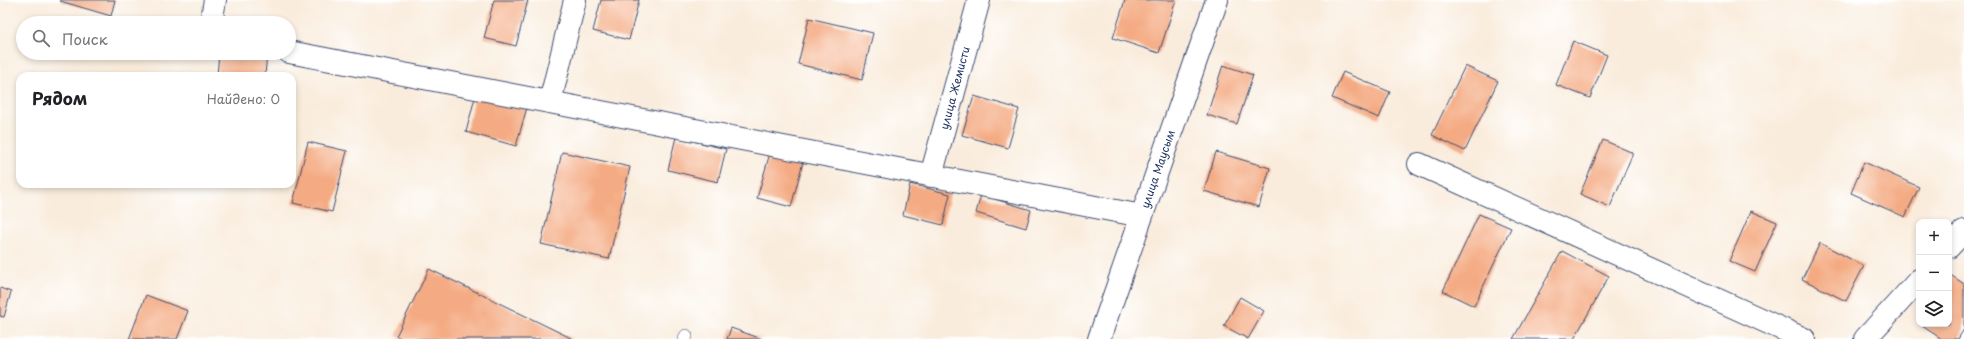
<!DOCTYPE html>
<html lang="ru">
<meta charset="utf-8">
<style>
body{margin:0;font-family:"Playpen Sans",sans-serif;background:#f6f6f6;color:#202124}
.controls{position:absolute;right:12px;bottom:12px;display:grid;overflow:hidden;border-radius:8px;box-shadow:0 2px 6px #0003}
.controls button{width:36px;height:36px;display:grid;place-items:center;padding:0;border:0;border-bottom:1px solid #e0e0e0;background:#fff;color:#202124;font:20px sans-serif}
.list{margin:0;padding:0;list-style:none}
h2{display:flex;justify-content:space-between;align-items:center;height:52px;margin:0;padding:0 16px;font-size:17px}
h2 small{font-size:13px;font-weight:400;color:#757577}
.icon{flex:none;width:22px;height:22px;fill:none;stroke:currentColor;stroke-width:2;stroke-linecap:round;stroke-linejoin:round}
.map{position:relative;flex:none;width:1964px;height:339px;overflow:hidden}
.search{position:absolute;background:#fff;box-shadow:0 2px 6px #0003;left:16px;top:16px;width:280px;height:44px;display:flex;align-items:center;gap:10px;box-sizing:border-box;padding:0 14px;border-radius:22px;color:#757577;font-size:15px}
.panel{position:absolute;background:#fff;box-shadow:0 2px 6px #0003;left:16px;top:72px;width:280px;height:116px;border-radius:12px}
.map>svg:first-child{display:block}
.building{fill:#f4ab83}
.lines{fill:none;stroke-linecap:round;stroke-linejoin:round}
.service-casing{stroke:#3c4b71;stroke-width:14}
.minor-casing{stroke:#3c4b71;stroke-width:24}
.service{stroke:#fff;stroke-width:13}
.minor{stroke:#fff;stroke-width:22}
.labels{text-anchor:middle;stroke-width:4;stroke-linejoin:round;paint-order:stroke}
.street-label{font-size:11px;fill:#1b2f5e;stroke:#fff}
</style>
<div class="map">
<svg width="1964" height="339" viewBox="0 0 1964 339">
<rect width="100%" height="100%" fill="#fff"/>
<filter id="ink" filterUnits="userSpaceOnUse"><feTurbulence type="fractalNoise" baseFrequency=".025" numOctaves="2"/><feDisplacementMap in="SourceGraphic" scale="8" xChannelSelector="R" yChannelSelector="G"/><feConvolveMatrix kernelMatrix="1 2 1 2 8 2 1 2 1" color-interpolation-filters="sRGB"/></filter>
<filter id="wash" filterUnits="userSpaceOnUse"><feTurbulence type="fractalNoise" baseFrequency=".012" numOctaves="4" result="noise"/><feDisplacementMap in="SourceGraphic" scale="16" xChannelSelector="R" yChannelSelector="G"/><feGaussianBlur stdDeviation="0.9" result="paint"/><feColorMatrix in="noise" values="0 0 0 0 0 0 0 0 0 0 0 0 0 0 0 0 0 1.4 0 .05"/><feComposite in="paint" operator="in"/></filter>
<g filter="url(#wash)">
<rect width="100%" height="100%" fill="#f9ecdc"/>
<g id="blocks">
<path class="building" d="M60 0H115L111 16 60 1Z
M494 0H528L516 46 484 38Z
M601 0H639L629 40 593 31Z
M1125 0H1176L1159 53 1113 38Z
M809 18 873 33 862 80 798 64Z
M1573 41 1607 55 1590 98 1556 85Z
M219 53 267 54 265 76H217Z
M1223 65 1253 75 1237 124 1207 115Z
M1465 66 1498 81 1465 151 1432 135Z
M1343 72 1390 92 1379 118 1332 98Z
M477 90 528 104 516 146 466 132Z
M974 96 1019 109 1008 148 962 135Z
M676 137 726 149 718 182 668 170Z
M1603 140 1633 153 1610 207 1580 194Z
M308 142 347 151 332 212 293 203Z
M562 152 630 167 609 259 541 244Z
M1216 152 1270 168 1259 207 1204 191Z
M770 153 803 162 791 207 757 198Z
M1864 162 1919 187 1905 217 1851 193Z
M910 184 950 194 943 225 903 215Z
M981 195 1031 210 1026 228 976 213Z
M1751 211 1777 222 1755 272 1729 261Z
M1479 214 1511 228 1474 306 1443 291Z
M1820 243 1864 266 1846 301 1802 279Z
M1562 251 1609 276 1574 339H1513Z
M429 269 573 339H402L396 336Z
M1949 274 1964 284V329L1958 339H1942L1919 324H1949Z
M0 288 11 292 4 317 0 316Z
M146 295 188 311 177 339H129Z
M1240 297 1264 311 1248 339 1224 326Z
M731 328 762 339H727Z"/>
</g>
</g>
<g filter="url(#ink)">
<use href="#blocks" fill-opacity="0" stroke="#3c4b71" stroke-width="1"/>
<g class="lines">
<g class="service-casing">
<path id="service" d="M685 339 686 336"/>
</g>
<g class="minor-casing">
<path id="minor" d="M211 23 215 0
M289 52 1142 216
M550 102 575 0
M1419 164 1804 339
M931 176 979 0
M1949 247 1964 231
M1099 339 1217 0
M1865 339 1919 280"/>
</g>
<use href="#service" class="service"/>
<use href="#minor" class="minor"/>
</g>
</g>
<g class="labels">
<g class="street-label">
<text transform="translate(955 88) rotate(-75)" y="4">улица Жемисти</text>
<text transform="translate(1158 169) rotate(-71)" y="4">улица Маусым</text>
</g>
</g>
</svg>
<div class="controls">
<button>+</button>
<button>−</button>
<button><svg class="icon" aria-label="layers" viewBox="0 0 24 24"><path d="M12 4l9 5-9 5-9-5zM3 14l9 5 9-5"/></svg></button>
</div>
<div class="search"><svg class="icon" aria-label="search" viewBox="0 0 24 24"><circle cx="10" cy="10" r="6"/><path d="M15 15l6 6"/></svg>Поиск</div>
<section class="panel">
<h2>Рядом<small>Найдено: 0</small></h2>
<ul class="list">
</ul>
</section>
</div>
